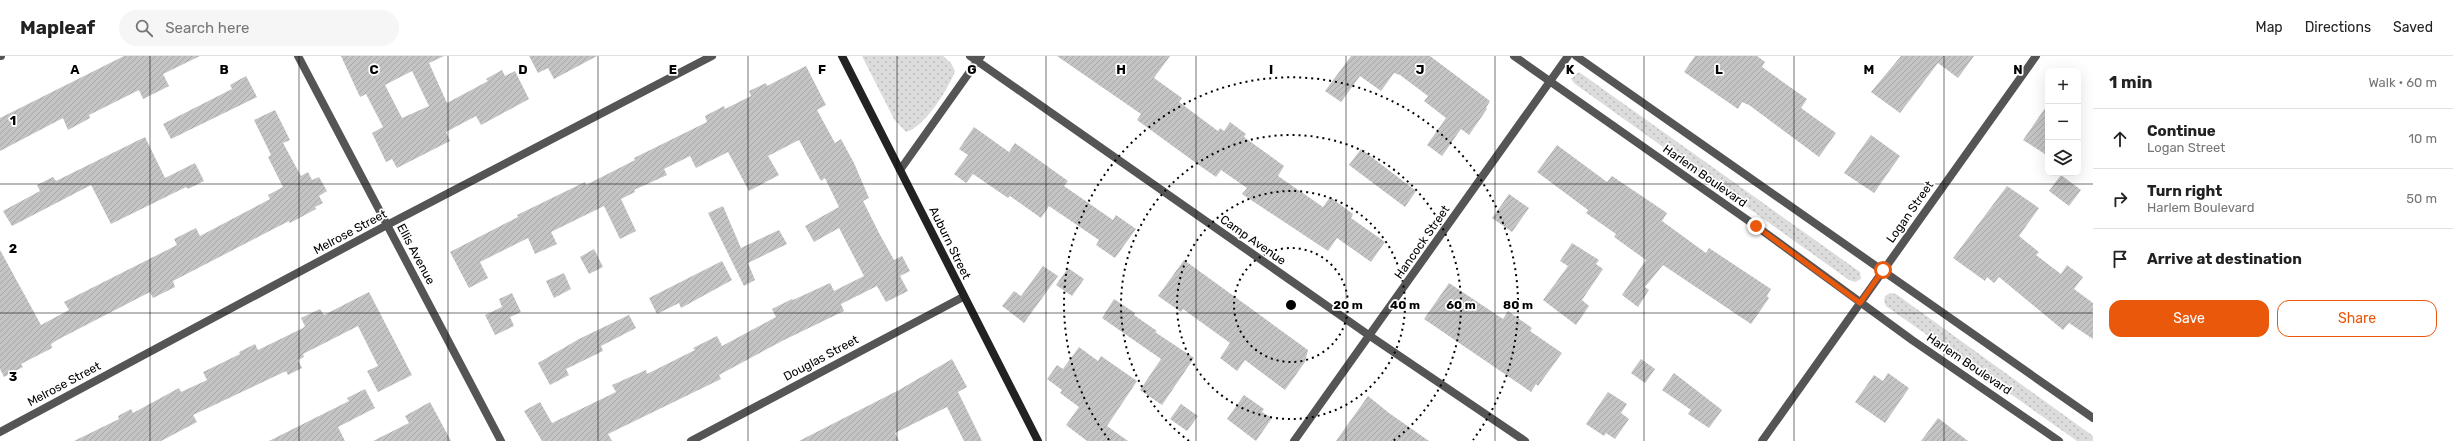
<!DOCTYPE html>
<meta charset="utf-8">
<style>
body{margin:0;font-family:Rubik,sans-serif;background:#f6f6f6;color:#222}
.controls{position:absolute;right:12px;top:12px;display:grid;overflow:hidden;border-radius:8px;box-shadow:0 4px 16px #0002}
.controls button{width:36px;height:36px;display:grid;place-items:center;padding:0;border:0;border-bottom:1px solid #e0e0e0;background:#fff;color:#222;font:20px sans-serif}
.stop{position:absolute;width:12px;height:12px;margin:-9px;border:3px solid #ea580c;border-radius:50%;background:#fff}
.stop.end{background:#ea580c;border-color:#fff;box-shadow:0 1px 4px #0008}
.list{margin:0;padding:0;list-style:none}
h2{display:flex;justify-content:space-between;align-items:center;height:52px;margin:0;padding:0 16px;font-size:17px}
h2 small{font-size:13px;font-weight:400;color:#767676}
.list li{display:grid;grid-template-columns:26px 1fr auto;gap:12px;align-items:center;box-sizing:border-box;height:60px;padding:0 16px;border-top:1px solid #e0e0e0}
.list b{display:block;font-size:15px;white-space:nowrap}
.list p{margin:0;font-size:13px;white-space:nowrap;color:#767676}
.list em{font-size:13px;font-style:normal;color:#767676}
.actions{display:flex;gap:8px;padding:12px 16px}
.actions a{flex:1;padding:9px 0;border:1px solid #ea580c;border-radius:12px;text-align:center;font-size:14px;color:#ea580c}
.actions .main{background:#ea580c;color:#fff}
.icon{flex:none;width:22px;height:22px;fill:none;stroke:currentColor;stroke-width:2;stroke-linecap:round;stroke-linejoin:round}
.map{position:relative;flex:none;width:2093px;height:385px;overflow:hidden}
header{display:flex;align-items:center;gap:24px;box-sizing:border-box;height:56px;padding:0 20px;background:#fff;border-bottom:1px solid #e0e0e0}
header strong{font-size:19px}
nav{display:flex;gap:22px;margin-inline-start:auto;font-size:14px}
.search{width:280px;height:36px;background:#f6f6f6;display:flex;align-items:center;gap:10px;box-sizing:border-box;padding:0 14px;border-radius:22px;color:#767676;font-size:15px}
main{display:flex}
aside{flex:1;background:#fff}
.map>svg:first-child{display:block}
.grass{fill:url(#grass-dots)}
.building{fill:url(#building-hatch);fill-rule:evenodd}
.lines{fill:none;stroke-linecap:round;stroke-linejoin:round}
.minor{stroke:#555;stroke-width:8}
.tertiary{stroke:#555;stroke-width:8}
.secondary{stroke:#222;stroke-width:8}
.route{stroke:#ea580c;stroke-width:5}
.grid{fill:none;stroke:#000;stroke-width:1;stroke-opacity:0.55}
.ring{fill:none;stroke:#000;stroke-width:2;stroke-dasharray:2 4}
.labels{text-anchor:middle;stroke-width:3.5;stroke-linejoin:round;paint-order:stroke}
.street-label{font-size:12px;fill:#000;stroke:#fff}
.grid-label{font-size:13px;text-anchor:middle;font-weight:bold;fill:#000;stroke:#fff;stroke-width:3.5;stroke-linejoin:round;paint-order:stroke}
.centre{fill:#000;stroke:#fff;stroke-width:2}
.ring-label{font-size:12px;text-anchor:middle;font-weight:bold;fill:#000;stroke:#fff;stroke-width:3.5;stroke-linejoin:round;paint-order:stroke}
</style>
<header>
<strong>Mapleaf</strong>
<div class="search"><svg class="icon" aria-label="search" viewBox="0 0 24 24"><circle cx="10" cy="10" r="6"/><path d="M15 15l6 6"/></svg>Search here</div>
<nav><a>Map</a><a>Directions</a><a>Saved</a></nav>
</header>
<main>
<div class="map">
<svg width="2093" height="385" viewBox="0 0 2093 385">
<defs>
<pattern id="grass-dots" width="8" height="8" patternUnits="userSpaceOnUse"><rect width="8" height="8" fill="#dcdcdc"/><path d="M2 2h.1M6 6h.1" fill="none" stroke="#bbb" stroke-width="1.8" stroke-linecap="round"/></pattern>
<pattern id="building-hatch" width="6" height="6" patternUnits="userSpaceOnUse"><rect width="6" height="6" fill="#c4c4c4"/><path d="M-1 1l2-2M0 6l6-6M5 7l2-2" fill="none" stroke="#a7a7a7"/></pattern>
</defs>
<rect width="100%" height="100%" fill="#fff"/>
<path class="grass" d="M862 0H943L951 7 955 15C949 32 924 72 906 76L894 63Z
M1579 16 1860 216 1861 223 1855 226 1849 224 1575 28 1571 23Z
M1890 237 1896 238 2093 380V385H2077L1886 250 1884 245 1885 240Z"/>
<path class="building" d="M124 0H200L163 18 169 30 143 43 139 34 89 59 90 62 68 74 63 62 0 95V62Z
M341 0H444L429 7 447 47 488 25 486 23 502 14 505 20 515 15 529 43 481 69 476 60 446 76 450 85 397 112 392 103 386 106 372 77 383 71 366 38 360 41ZM412 15 429 50 402 62 385 29Z
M529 0H597L554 23 548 12 538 17Z
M1057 0H1170L1154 22 1182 42 1179 46 1218 75 1220 72 1224 75 1230 66 1246 78 1244 81 1284 110 1278 120 1323 151 1330 141 1353 158 1351 162 1385 186 1371 206 1337 182 1328 195 1242 138 1247 132 1221 114 1216 121 1196 107 1137 64 1141 58Z
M1351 0H1430L1490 45 1486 52 1487 53 1469 79 1461 73 1442 100 1427 89 1446 62 1424 45 1428 40 1400 19 1394 17 1381 35 1360 20 1341 46 1325 35Z
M1695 0H1757L1765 6 1762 11 1807 43 1801 52 1836 77 1819 101 1749 49 1742 46 1738 53 1684 16Z
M1901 0H1974L1958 22 1938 7 1900 57 1871 36Z
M806 10 826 49 817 54 835 87 841 83 854 107 869 142 863 145 879 177 894 204 902 200 910 215 900 220 908 235 886 246 877 230 841 248 844 255 782 285 719 319 721 323 608 378 612 385H542L524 355 540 346 552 367 616 336 612 329 646 314 647 318 695 294 693 292 717 280 722 290 776 261 772 253 792 243 793 244 830 227 834 235 864 220 839 172 814 186 805 170 839 151 825 122 821 125 799 84 768 100 779 119 749 135 728 96 696 112 690 100 664 113 667 119 634 134 635 136 621 143 636 175 620 183 604 150 551 176 557 188 535 198 528 182 480 206 488 222 469 232 450 196 518 161 517 159 585 126 586 129 635 104 634 102 707 66 705 60 724 50 725 53 751 40 749 35 766 27 767 30Z
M246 20 257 41 171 83 163 68 232 33 230 29Z
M2048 48V100L2023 84Z
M275 54 290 84 283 87 301 120 308 116 312 124 319 121 327 135 319 140 323 147 315 151 316 153 290 167 289 165 173 225 175 231 153 242 150 236 59 283 51 288 52 292 21 308 23 311 4 321 0 313V194L41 269 69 254 64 246 177 189 174 183 196 172 200 180 270 143 268 139 283 131 268 101 271 99 254 64Z
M974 71 1009 96 1015 87 1068 125 1064 130 1113 164 1116 159 1136 173 1115 202 1096 189 1099 184 1049 150 1041 162 1010 140 1008 142 973 118 966 127 954 118 968 99 959 93Z
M1871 79 1900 100 1874 137 1844 117Z
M145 81 165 122 195 107 204 125 188 133 186 131 111 168 91 129 12 170 3 155 40 135 37 129 53 121 56 125Z
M1557 89 1607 126 1612 120 1667 157 1662 165 1706 197 1709 192 1771 233 1767 240 1769 242 1751 268 1663 209 1645 231 1649 234 1638 251 1622 239 1646 204 1614 181 1616 178 1586 157 1588 154 1537 116Z
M1361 93 1416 135 1405 151 1349 109Z
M2061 119 2081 134 2069 150 2049 135Z
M2007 130 2039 152 2019 180 2039 196 2036 199 2061 218 2067 209 2083 221 2074 233 2093 247V283L2069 267 2063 274 1999 221 1994 227 1987 221 1985 225 1953 202Z
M1509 138 1529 152 1512 176 1492 162Z
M723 150 741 192 779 174 787 188 748 207 755 224 744 230 708 157Z
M1572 187 1599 204 1596 208 1603 213 1582 244 1589 250 1576 269 1543 244 1568 210 1560 205Z
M594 193 603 211 589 218 580 201Z
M1184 204 1308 294 1305 306 1285 334 1245 304 1237 315 1220 302 1230 287 1183 253 1181 256 1158 240Z
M722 205 732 224 681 252 679 247 657 258 649 242Z
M1043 210 1058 220 1024 267 1002 250 1014 235 1021 240Z
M1068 212 1084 223 1072 240 1056 229Z
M564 217 571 233 554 242 546 225Z
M1449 227 1503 263 1508 255 1532 272 1530 275 1562 297 1538 330 1536 328 1531 336 1424 263Z
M369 236 412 319 378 336 367 315 378 310 358 270 303 298 304 301 298 304 302 312 288 319 286 315 193 359 197 366 161 385H74L119 363 118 360 131 353 133 357 179 332 181 336 207 324 203 316 240 298 239 296 255 288 258 294 303 272 305 270 301 262 320 253 324 259Z
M512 237 521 256 510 261 514 270 495 279 485 259 502 251 499 243Z
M1114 243 1135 257 1134 259 1157 275 1155 276 1194 302 1162 349 1140 334 1161 303 1102 262Z
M629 259 636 272 601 290 603 295 566 313 569 319 550 329 538 307 579 283Z
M1079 291 1098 305 1101 300 1137 325 1107 370 1128 385H1087L1066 369 1079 351 1060 337 1062 334 1047 323 1057 309 1063 313Z
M952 303 967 331 958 336 982 385H964L947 351 895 377 899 385H799L899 334Z
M1641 303 1655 313 1645 327 1631 317Z
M1674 317 1722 354 1709 372 1688 358 1691 354 1662 334Z
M1888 317 1909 332 1885 367 1855 346 1874 319 1883 325Z
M365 333 375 352 338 371 345 385H269L349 345 347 342Z
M1608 336 1627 348 1621 357 1629 363 1615 383 1606 377 1604 380 1586 368Z
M1244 339 1264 353 1262 356 1272 362 1256 385 1227 363Z
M1368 340 1389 357 1429 385H1336Z
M430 346 451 385H373L409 367 405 360Z
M1181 348 1198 360 1187 375 1170 363Z
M1938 362 1968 385H1921Z"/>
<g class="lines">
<path class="minor" d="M298 0 501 385
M970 0 1370 280 1525 385
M900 114 981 0
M0 376 387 169 712 0
M691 385 963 241
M1294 385 1568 0
M1762 385 2036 0"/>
<path class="tertiary" d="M0 0H1
M1514 0 1756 170 1912 284 2059 385
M1576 0 2093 362"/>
<path class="secondary" d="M842 0 1038 385"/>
</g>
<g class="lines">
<path class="route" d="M1756 170 1860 247 1883 214"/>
</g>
<path class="grid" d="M150 0V385M299 0V385M448 0V385M598 0V385M748 0V385M897 0V385M1046 0V385M1196 0V385M1346 0V385M1495 0V385M1644 0V385M1794 0V385M1944 0V385M0 128H2093M0 257H2093"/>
<g class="ring">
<circle cx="1291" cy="249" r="57"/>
<circle cx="1291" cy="249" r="114"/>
<path d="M1189 385A170 170 0 1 1 1393 385"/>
<path d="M1109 384A227 227 0 1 1 1473 384"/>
</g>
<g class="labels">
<g class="street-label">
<text transform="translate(1705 120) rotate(35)" y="4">Harlem Boulevard</text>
<text transform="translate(1910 156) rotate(-55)" y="4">Logan Street</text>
<text transform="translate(350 176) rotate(-28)" y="4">Melrose Street</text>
<text transform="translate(1253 184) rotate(35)" y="4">Camp Avenue</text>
<text transform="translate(1422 186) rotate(-55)" y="4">Hancock Street</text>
<text transform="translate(950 187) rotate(64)" y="4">Auburn Street</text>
<text transform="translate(416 198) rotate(62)" y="4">Ellis Avenue</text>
<text transform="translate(821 302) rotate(-28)" y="4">Douglas Street</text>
<text transform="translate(1969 308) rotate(34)" y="4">Harlem Boulevard</text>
<text transform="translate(64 328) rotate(-28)" y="4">Melrose Street</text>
</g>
</g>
<g class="grid-label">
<text x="75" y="18">A</text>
<text x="224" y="18">B</text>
<text x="374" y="18">C</text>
<text x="523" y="18">D</text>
<text x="673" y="18">E</text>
<text x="822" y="18">F</text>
<text x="972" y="18">G</text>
<text x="1121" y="18">H</text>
<text x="1271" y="18">I</text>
<text x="1420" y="18">J</text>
<text x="1570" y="18">K</text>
<text x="1719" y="18">L</text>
<text x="1869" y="18">M</text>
<text x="2018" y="18">N</text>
<text x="13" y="69">1</text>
<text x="13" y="197">2</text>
<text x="13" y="325">3</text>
</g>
<circle cx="1291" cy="249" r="6" class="centre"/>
<g class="ring-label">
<text x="1348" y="253">20 m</text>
<text x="1405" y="253">40 m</text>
<text x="1461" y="253">60 m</text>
<text x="1518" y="253">80 m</text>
</g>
</svg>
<div class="controls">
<button>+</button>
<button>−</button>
<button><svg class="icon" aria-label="layers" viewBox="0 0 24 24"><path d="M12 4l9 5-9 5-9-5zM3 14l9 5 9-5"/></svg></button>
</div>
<div class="stop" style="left:1883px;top:214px"></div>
<div class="stop end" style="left:1756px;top:170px"></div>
</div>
<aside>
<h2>1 min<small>Walk · 60 m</small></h2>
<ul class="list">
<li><svg class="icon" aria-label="ahead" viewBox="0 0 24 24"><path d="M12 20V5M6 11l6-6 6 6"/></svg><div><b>Continue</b><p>Logan Street</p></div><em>10 m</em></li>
<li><svg class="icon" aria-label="right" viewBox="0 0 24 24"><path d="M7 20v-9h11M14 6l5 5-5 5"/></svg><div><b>Turn right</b><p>Harlem Boulevard</p></div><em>50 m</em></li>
<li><svg class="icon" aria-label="arrive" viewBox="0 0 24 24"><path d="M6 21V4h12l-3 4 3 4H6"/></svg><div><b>Arrive at destination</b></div></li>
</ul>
<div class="actions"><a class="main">Save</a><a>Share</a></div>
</aside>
</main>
